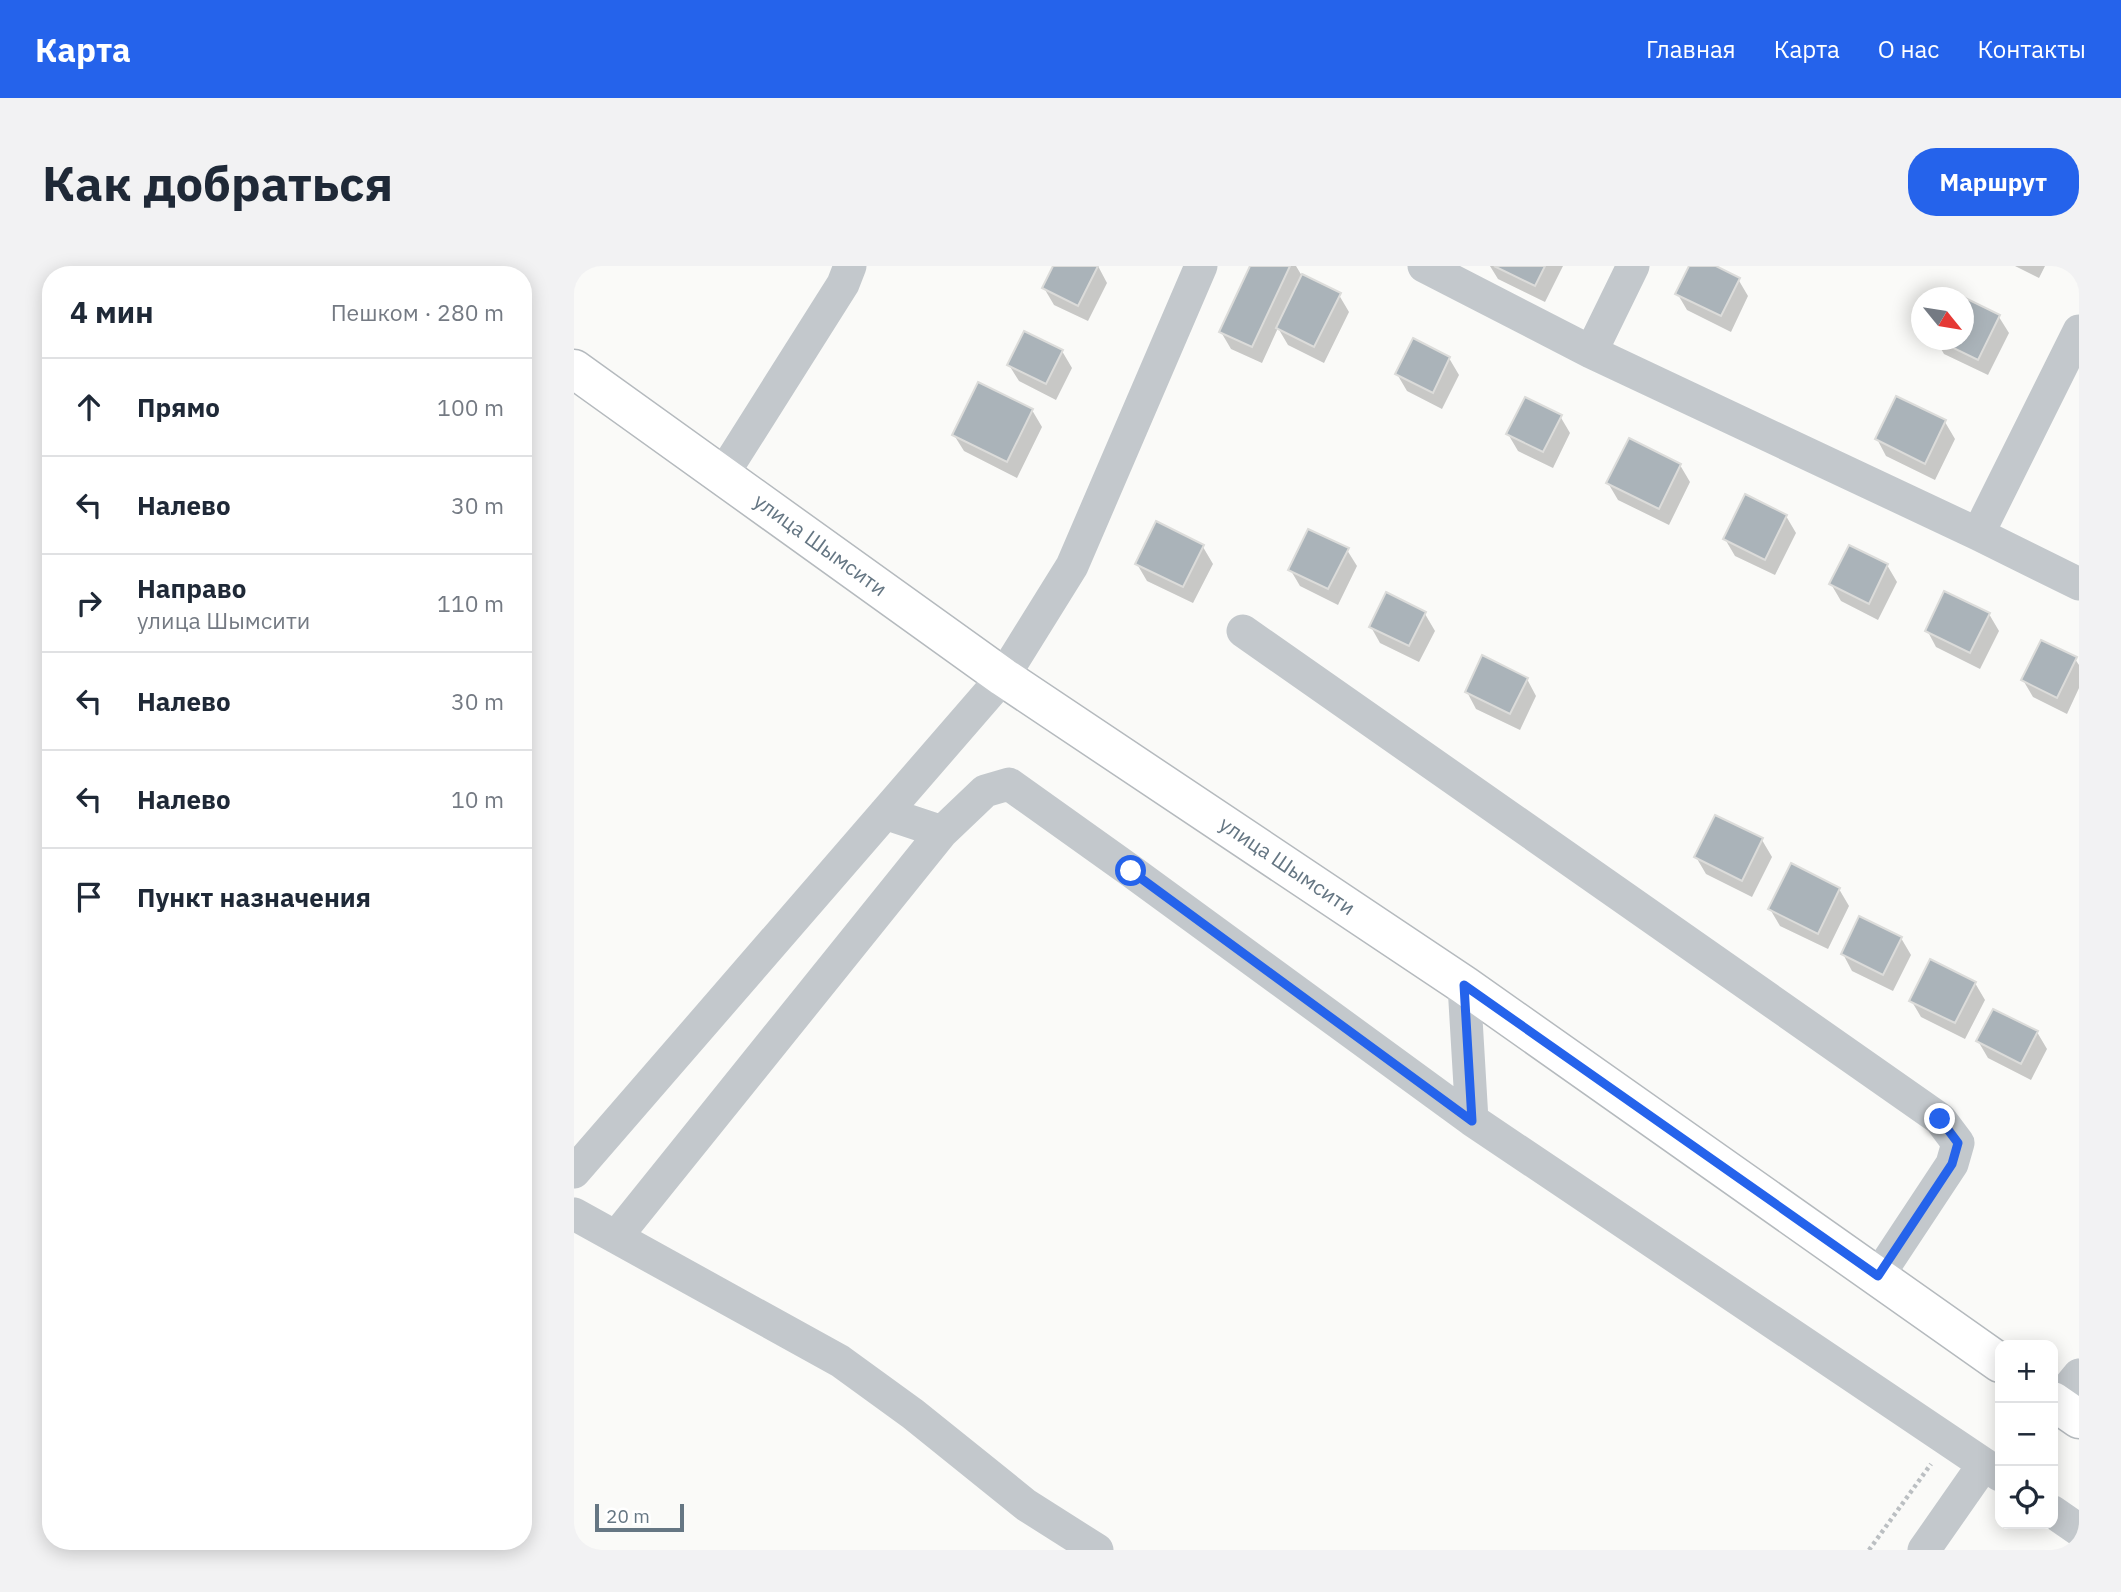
<!DOCTYPE html>
<html lang="ru">
<meta charset="utf-8">
<style>
body{margin:0;font-family:"IBM Plex Sans",sans-serif;background:#f2f2f3;color:#1f2937}
.controls{position:absolute;right:21px;bottom:21px;display:grid;overflow:hidden;border-radius:14px;box-shadow:0 4px 18px #0003}
.controls button{width:63px;height:63px;display:grid;place-items:center;padding:0;border:0;border-bottom:2px solid #e0e1e3;background:#fff;color:#1f2937;font:35px sans-serif}
.compass{position:absolute;left:1337px;top:21px;width:63px;height:63px;border-radius:50%;background:#fff;box-shadow:0 4px 18px #0003;rotate:120deg}
.scale{position:absolute;left:21px;bottom:18px;width:89px;box-sizing:border-box;padding-left:7px;border:4px solid #657683;border-top:0;font-size:19px;line-height:24px;white-space:nowrap;color:#657683;-webkit-text-stroke:5px #fff;paint-order:stroke}
.stop{position:absolute;width:21px;height:21px;margin:-16px;border:5px solid #2563eb;border-radius:50%;background:#fff}
.stop.end{background:#2563eb;border-color:#fff;box-shadow:0 2px 7px #0008}
.list{margin:0;padding:0;list-style:none}
h2{display:flex;justify-content:space-between;align-items:center;height:91px;margin:0;padding:0 28px;font-size:30px}
h2 small{font-size:23px;font-weight:400;color:#747a83}
.list li{display:grid;grid-template-columns:46px 1fr auto;gap:21px;align-items:center;box-sizing:border-box;height:98px;padding:0 28px;border-top:2px solid #e0e1e3}
.list b{display:block;font-size:26px;white-space:nowrap}
.list p{margin:0;font-size:23px;white-space:nowrap;color:#747a83}
.list em{font-size:23px;font-style:normal;color:#747a83}
.icon{flex:none;width:38px;height:38px;fill:none;stroke:currentColor;stroke-width:2;stroke-linecap:round;stroke-linejoin:round}
.map{position:relative;flex:none;width:1505px;height:1284px;overflow:hidden;border-radius:28px}
header{display:flex;align-items:center;gap:42px;box-sizing:border-box;height:98px;padding:0 35px;background:#2563eb;color:#fff}
header strong{font-size:33px}
nav{display:flex;gap:38px;margin-inline-start:auto;font-size:24px}
.intro{display:flex;align-items:center;justify-content:space-between;box-sizing:border-box;height:168px;padding:0 42px}
h1{margin:0;font-size:49px}
.button{padding:18px 32px;border-radius:28px;background:#2563eb;color:#fff;font-size:24px;font-weight:700}
main{display:flex;gap:42px;padding:0 42px}
aside{flex:1;background:#fff;border-radius:28px;box-shadow:0 4px 18px #0003}
.map>svg:first-child{display:block}
.shadow{fill:#0003}
.building{fill:#aab3b9;stroke:#dcdcda;stroke-width:2}
.lines{fill:none;stroke-linecap:round;stroke-linejoin:round}
.major-casing{stroke:#b5babe;stroke-width:41}
.path{stroke:#bbbfc2;stroke-width:4.5;stroke-dasharray:3.5 3.5;stroke-linecap:butt}
.minor{stroke:#c3c8cc;stroke-width:33}
.major{stroke:#fff;stroke-width:38}
.route{stroke:#2563eb;stroke-width:9}
.labels{text-anchor:middle;stroke-width:7;stroke-linejoin:round;paint-order:stroke}
.street-label{font-size:21px;fill:#657683;stroke:#fff}
</style>
<header>
<strong>Карта</strong>
<nav><a>Главная</a><a>Карта</a><a>О нас</a><a>Контакты</a></nav>
</header>
<div class="intro"><h1>Как добраться</h1><a class="button">Маршрут</a></div>
<main>
<aside>
<h2>4 мин<small>Пешком · 280 m</small></h2>
<ul class="list">
<li><svg class="icon" aria-label="ahead" viewBox="0 0 24 24"><path d="M12 20V5M6 11l6-6 6 6"/></svg><div><b>Прямо</b></div><em>100 m</em></li>
<li><svg class="icon" aria-label="left" viewBox="0 0 24 24"><path d="M17 20v-9H6M10 6l-5 5 5 5"/></svg><div><b>Налево</b></div><em>30 m</em></li>
<li><svg class="icon" aria-label="right" viewBox="0 0 24 24"><path d="M7 20v-9h11M14 6l5 5-5 5"/></svg><div><b>Направо</b><p>улица Шымсити</p></div><em>110 m</em></li>
<li><svg class="icon" aria-label="left" viewBox="0 0 24 24"><path d="M17 20v-9H6M10 6l-5 5 5 5"/></svg><div><b>Налево</b></div><em>30 m</em></li>
<li><svg class="icon" aria-label="left" viewBox="0 0 24 24"><path d="M17 20v-9H6M10 6l-5 5 5 5"/></svg><div><b>Налево</b></div><em>10 m</em></li>
<li><svg class="icon" aria-label="arrive" viewBox="0 0 24 24"><path d="M6 21V4h12l-3 4 3 4H6"/></svg><div><b>Пункт назначения</b></div></li>
</ul>
</aside>
<div class="map">
<svg width="1505" height="1284" viewBox="0 0 1505 1284">
<rect width="100%" height="100%" fill="#fafaf8"/>
<path class="shadow" d="M481 0H524L533 17 514 55 480 39 470 22Z
M678 0H722L728 10 765 29 775 46 750 97 714 79 704 62 688 97 657 83 647 66Z
M916 0H989L971 36 924 13Z
M1117 0H1138L1164 13 1174 30 1157 66 1113 44 1103 27Z
M1441 0H1471L1465 12Z
M1390 33 1425 51 1435 67 1414 109 1370 88 1362 74H1390Z
M488 85 498 102 482 134 445 115 435 99Z
M875 92 885 109 868 143 833 125 823 108Z
M458 144 468 161 443 212 390 185 380 169Z
M986 150 996 167 979 202 944 185 934 168Z
M1371 156 1381 173 1361 214 1312 190 1303 173Z
M1106 199 1116 216 1095 259 1044 234 1034 217Z
M1212 250 1222 267 1201 309 1161 290 1151 273Z
M629 281 639 298 619 337 573 315 563 298Z
M773 284 783 300 764 339 726 320 716 303Z
M1313 299 1323 316 1304 354 1267 335 1257 318Z
M851 348 861 365 845 396 806 377 797 361Z
M1415 348 1425 365 1406 403 1362 381 1353 364Z
M1501 393 1505 399V422L1493 448 1459 431 1449 414Z
M953 413 962 430 946 464 902 443 893 426Z
M1188 574 1198 591 1178 631 1132 608 1122 591Z
M1265 623 1275 640 1254 683 1206 660 1196 643Z
M1327 672 1337 689 1319 725 1278 705 1269 688Z
M1401 717 1411 734 1391 773 1347 751 1337 734Z
M1463 766 1473 783 1457 814 1414 792 1404 775Z"/>
<path class="building" d="M479 0H524L504 40 468 22Z
M676 0H716L678 81 645 66Z
M920 0H971L961 20Z
M1115 0H1142L1166 12 1147 50 1101 28Z
M728 8 767 27 740 81 702 62Z
M1381 27 1426 49 1404 94 1363 74H1390V32H1378Z
M450 65 489 84 472 118 433 99Z
M839 72 876 91 859 127 821 108Z
M404 116 459 143 433 196 378 169Z
M1322 130 1372 154 1351 198 1301 173Z
M951 131 988 149 969 186 932 168Z
M1055 172 1107 198 1085 243 1032 217Z
M1171 228 1213 249 1191 294 1149 273Z
M582 255 630 279 609 321 561 298Z
M734 263 775 282 754 323 714 304Z
M1275 279 1314 298 1295 338 1255 318Z
M1370 325 1416 347 1396 387 1351 365Z
M812 326 852 346 835 380 795 361Z
M1467 374 1503 391 1483 432 1447 414Z
M908 389 954 412 936 448 891 426Z
M1141 549 1189 572 1168 615 1120 591Z
M1217 597 1266 622 1244 668 1194 643Z
M1285 650 1328 671 1309 709 1267 688Z
M1356 693 1402 716 1381 757 1335 735Z
M1419 743 1464 765 1447 798 1402 775Z"/>
<g class="lines">
<g class="major-casing">
<path id="major" d="M0 103 429 411 890 719 1426 1097
M1479 1135 1505 1153"/>
</g>
<path class="path" d="M1295 1284 1357 1198"/>
<path class="minor" d="M850 0 1017 86 1404 268 1505 318
M1017 86 1059 0
M149 208 269 18 276 0
M1404 268 1505 65
M669 365 1366 853 1384 877 1378 898 1304 1010
M311 547 368 566 411 525 435 518 557 605 898 854
M890 719 898 854 1426 1209
M0 906 429 411 498 300 627 0
M0 948 266 1095 339 1148 452 1239 523 1284
M42 971 368 566
M1482 1137 1505 1109
M1479 1246 1505 1264
M1350 1284 1410 1198"/>
<use href="#major" class="major"/>
</g>
<g class="lines">
<path class="route" d="M557 605 898 855 890 719 1304 1010 1378 898 1384 877 1366 853"/>
</g>
<g class="labels">
<g class="street-label">
<text transform="translate(246 279) rotate(36)" y="7">улица Шымсити</text>
<text transform="translate(713 600) rotate(34)" y="7">улица Шымсити</text>
</g>
</g>
</svg>
<div class="controls">
<button>+</button>
<button>−</button>
<button><svg class="icon" aria-label="locate" viewBox="0 0 24 24"><circle cx="12" cy="12" r="6"/><path d="M12 2v4M12 18v4M2 12h4M18 12h4"/></svg></button>
</div>
<svg class="compass" viewBox="-18 -18 36 36"><path d="M0-13l5 13h-10z" fill="#e53935"/><path d="M0 13l5-13h-10z" fill="#747a83"/></svg>
<div class="scale">20 m</div>
<div class="stop" style="left:557px;top:605px"></div>
<div class="stop end" style="left:1366px;top:853px"></div>
</div>
</main>
